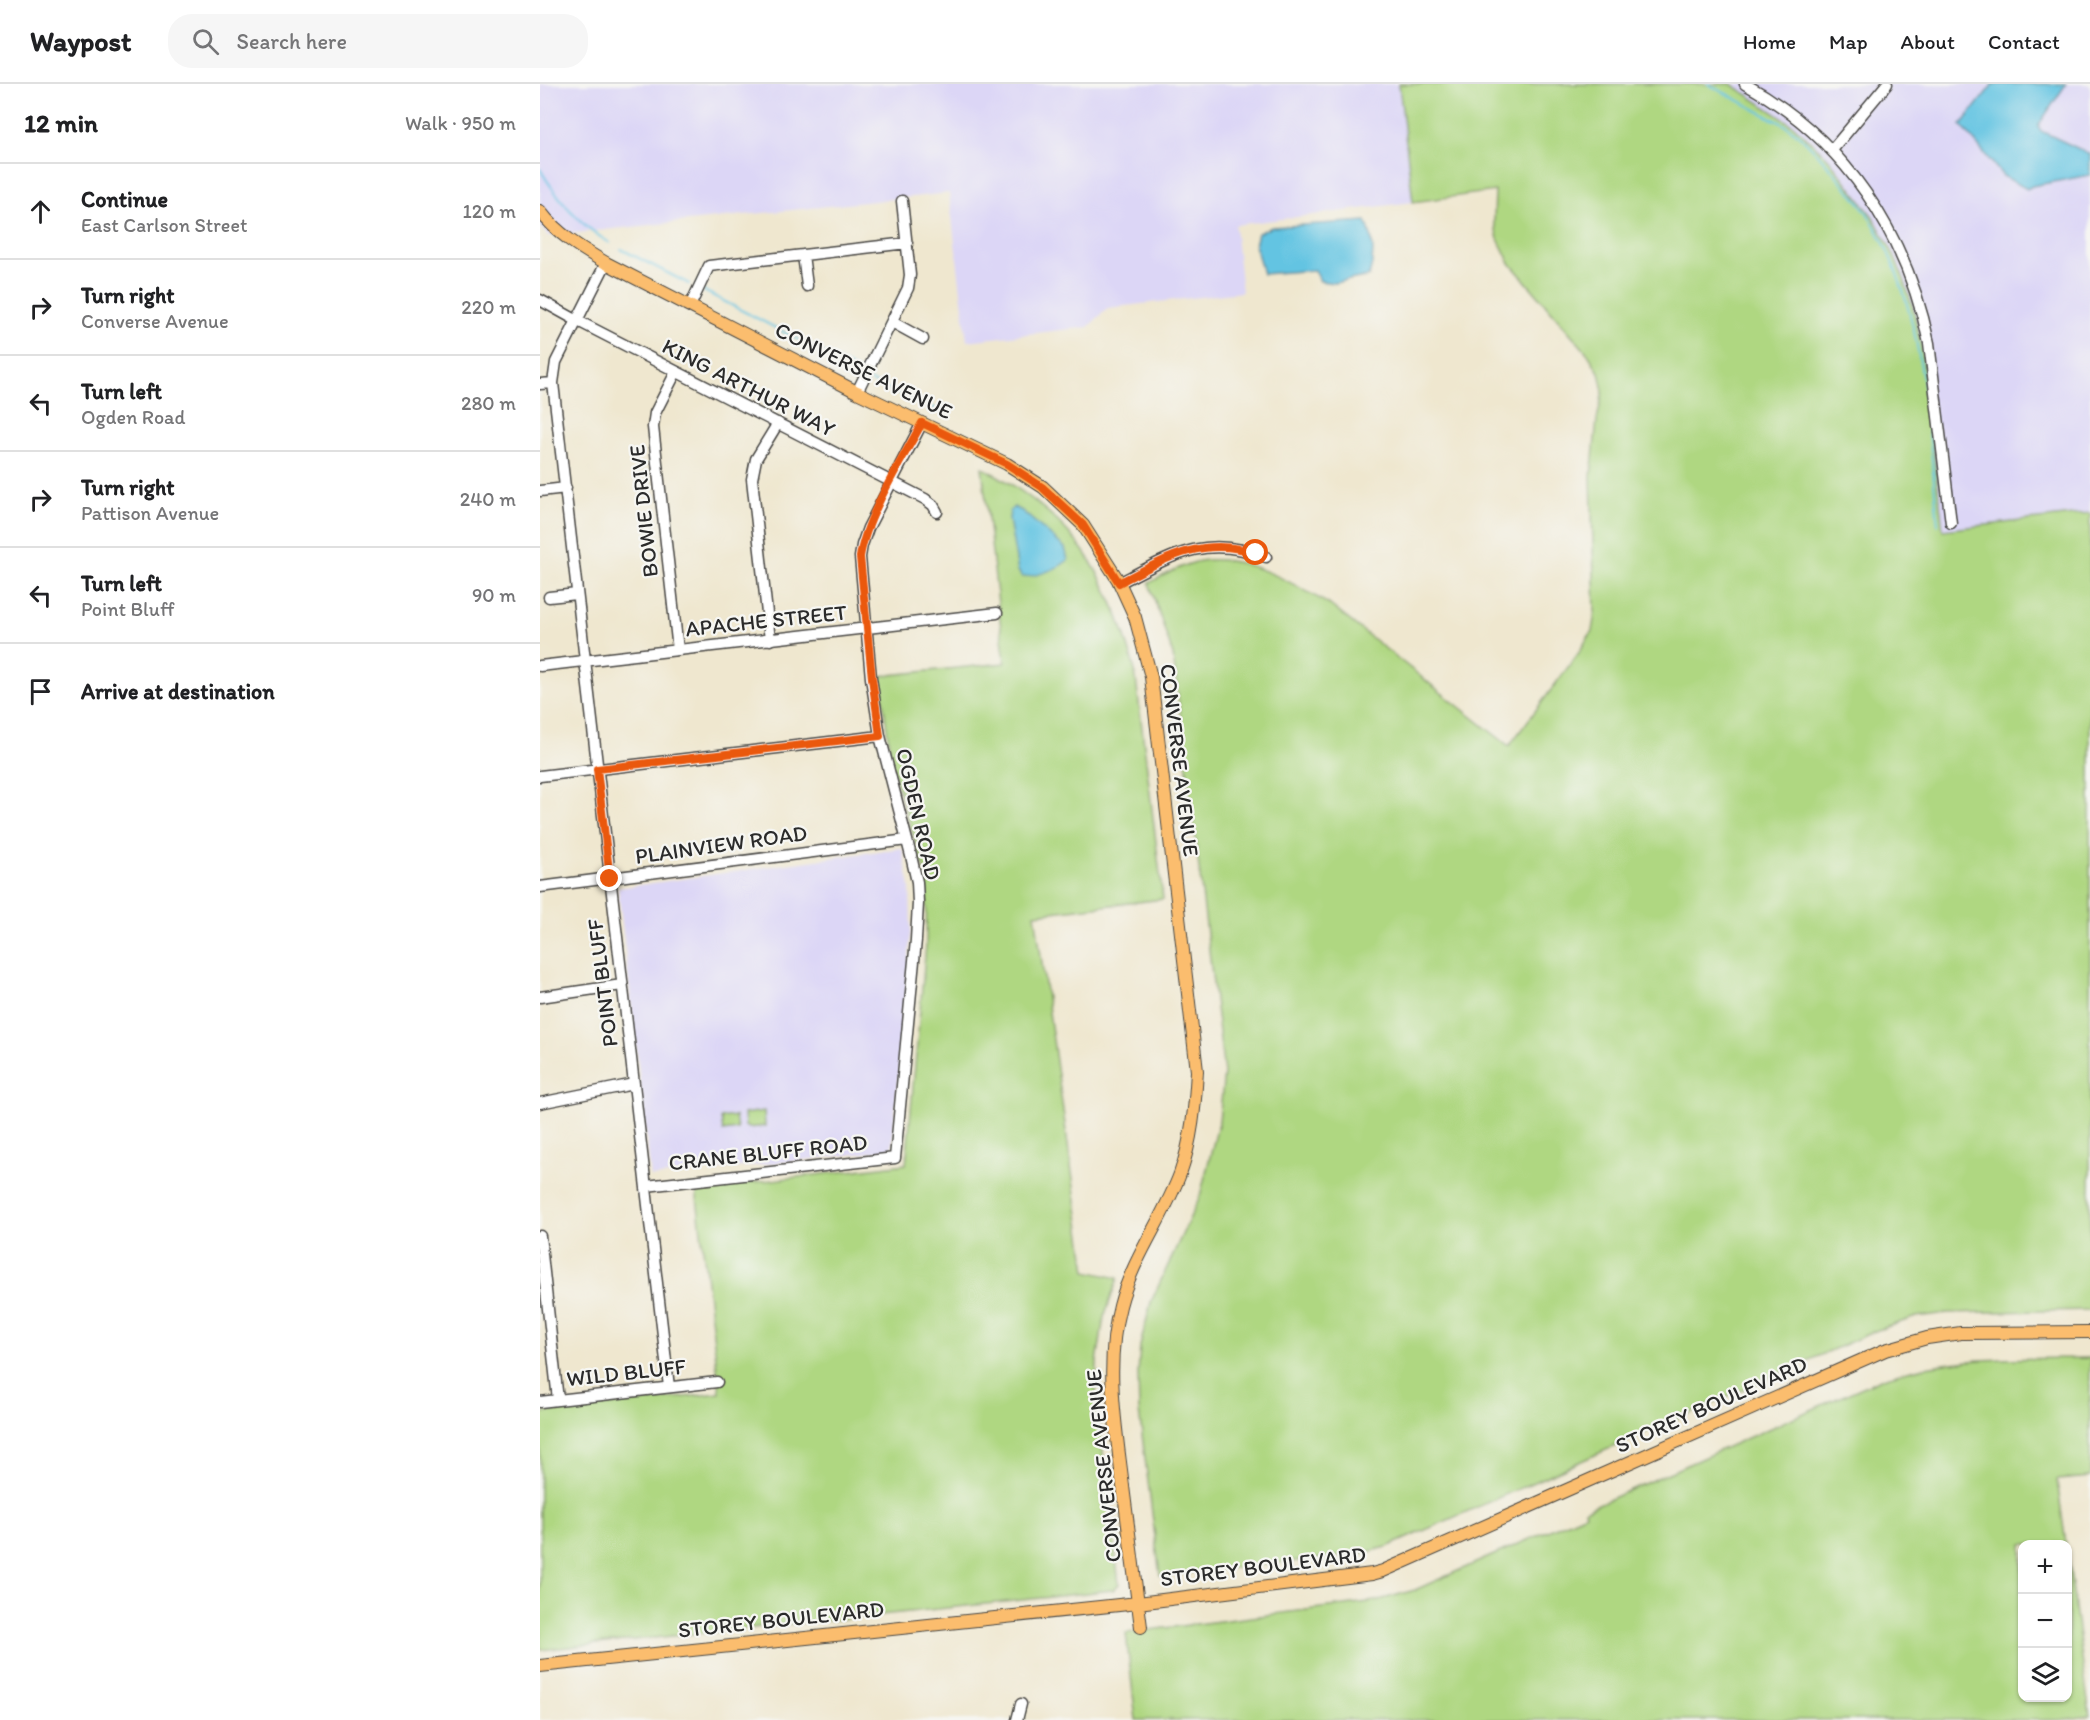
<!DOCTYPE html>
<meta charset="utf-8">
<style>
body{margin:0;font-family:Itim,sans-serif;background:#f6f6f6;color:#202124}
.controls{position:absolute;right:18px;bottom:18px;display:grid;overflow:hidden;border-radius:12px;box-shadow:0 2px 4px #0004}
.controls button{width:54px;height:54px;display:grid;place-items:center;padding:0;border:0;border-bottom:2px solid #e0e0e0;background:#fff;color:#202124;font:30px sans-serif}
.stop{position:absolute;width:18px;height:18px;margin:-14px;border:4px solid #ea580c;border-radius:50%;background:#fff}
.stop.end{background:#ea580c;border-color:#fff;box-shadow:0 2px 6px #0008}
.list{margin:0;padding:0;list-style:none}
h2{display:flex;justify-content:space-between;align-items:center;height:78px;margin:0;padding:0 24px;font-size:26px}
h2 small{font-size:20px;font-weight:400;color:#757577}
.list li{display:grid;grid-template-columns:39px 1fr auto;gap:18px;align-items:center;box-sizing:border-box;height:96px;padding:0 24px;border-top:2px solid #e0e0e0}
.list b{display:block;font-size:22px;white-space:nowrap}
.list p{margin:0;font-size:20px;white-space:nowrap;color:#757577}
.list em{font-size:20px;font-style:normal;color:#757577}
.icon{flex:none;width:33px;height:33px;fill:none;stroke:currentColor;stroke-width:2;stroke-linecap:round;stroke-linejoin:round}
.map{position:relative;flex:none;width:1550px;height:1636px;overflow:hidden}
header{display:flex;align-items:center;gap:36px;box-sizing:border-box;height:84px;padding:0 30px;background:#fff;border-bottom:2px solid #e0e0e0}
header strong{font-size:28px}
nav{display:flex;gap:33px;margin-inline-start:auto;font-size:21px}
.search{width:420px;height:54px;background:#f6f6f6;display:flex;align-items:center;gap:15px;box-sizing:border-box;padding:0 21px;border-radius:24px;color:#757577;font-size:22px}
main{display:flex}
aside{flex:1;background:#fff}
.map>svg:first-child{display:block}
.built{fill:#dcd6f6}
.green{fill:#afd781;stroke:#6d8156;stroke-width:1.5}
.water{fill:#64c4e2;stroke:#487886;stroke-width:1.5}
.lines{fill:none;stroke-linecap:round;stroke-linejoin:round}
.stream{stroke:#64c4e2;stroke-width:2}
.minor-casing{stroke:#484744;stroke-width:13}
.major-casing{stroke:#484744;stroke-width:14}
.minor{stroke:#fff;stroke-width:10}
.major{stroke:#fbbd6e;stroke-width:12}
.route{stroke:#ea580c;stroke-width:8}
.labels{text-anchor:middle;stroke-width:4.5;stroke-linejoin:round;paint-order:stroke}
.street-label{font-size:22px;fill:#2b2b2b;stroke:#f6f6f2}
</style>
<header>
<strong>Waypost</strong>
<div class="search"><svg class="icon" aria-label="search" viewBox="0 0 24 24"><circle cx="10" cy="10" r="6"/><path d="M15 15l6 6"/></svg>Search here</div>
<nav><a>Home</a><a>Map</a><a>About</a><a>Contact</a></nav>
</header>
<main>
<aside>
<h2>12 min<small>Walk · 950 m</small></h2>
<ul class="list">
<li><svg class="icon" aria-label="ahead" viewBox="0 0 24 24"><path d="M12 20V5M6 11l6-6 6 6"/></svg><div><b>Continue</b><p>East Carlson Street</p></div><em>120 m</em></li>
<li><svg class="icon" aria-label="right" viewBox="0 0 24 24"><path d="M7 20v-9h11M14 6l5 5-5 5"/></svg><div><b>Turn right</b><p>Converse Avenue</p></div><em>220 m</em></li>
<li><svg class="icon" aria-label="left" viewBox="0 0 24 24"><path d="M17 20v-9H6M10 6l-5 5 5 5"/></svg><div><b>Turn left</b><p>Ogden Road</p></div><em>280 m</em></li>
<li><svg class="icon" aria-label="right" viewBox="0 0 24 24"><path d="M7 20v-9h11M14 6l5 5-5 5"/></svg><div><b>Turn right</b><p>Pattison Avenue</p></div><em>240 m</em></li>
<li><svg class="icon" aria-label="left" viewBox="0 0 24 24"><path d="M17 20v-9H6M10 6l-5 5 5 5"/></svg><div><b>Turn left</b><p>Point Bluff</p></div><em>90 m</em></li>
<li><svg class="icon" aria-label="arrive" viewBox="0 0 24 24"><path d="M6 21V4h12l-3 4 3 4H6"/></svg><div><b>Arrive at destination</b></div></li>
</ul>
</aside>
<div class="map">
<svg width="1550" height="1636" viewBox="0 0 1550 1636">
<rect width="100%" height="100%" fill="#f6f6f2"/>
<filter id="ink" filterUnits="userSpaceOnUse"><feTurbulence type="fractalNoise" baseFrequency=".0167" numOctaves="2"/><feDisplacementMap in="SourceGraphic" scale="12" xChannelSelector="R" yChannelSelector="G"/><feConvolveMatrix kernelMatrix="1 2 1 2 8 2 1 2 1" color-interpolation-filters="sRGB"/></filter>
<filter id="wash" filterUnits="userSpaceOnUse"><feTurbulence type="fractalNoise" baseFrequency=".008" numOctaves="4" result="noise"/><feDisplacementMap in="SourceGraphic" scale="24" xChannelSelector="R" yChannelSelector="G"/><feGaussianBlur stdDeviation="1.35" result="paint"/><feColorMatrix in="noise" values="0 0 0 0 0 0 0 0 0 0 0 0 0 0 0 0 0 1.4 0 .05"/><feComposite in="paint" operator="in"/></filter>
<g filter="url(#wash)">
<rect width="100%" height="100%" fill="#efe7cf"/>
<path class="built" d="M0 0H859L873 118 695 141 702 208 568 224 548 243 427 257 409 109 8 152 0 142Z
M1191 0H1550V429L1403 446 1382 263 1374 227 1352 167 1271 56 1253 41Z
M362 764 370 803 371 847 352 1063 343 1067 111 1093 78 804Z"/>
<path class="green" d="M859 0H1191L1253 41 1288 74 1333 133 1352 167 1364 195 1374 227 1382 263 1403 446 1550 429V1226L1408 1229 1376 1233 1335 1247 847 1463 819 1470 620 1492 599 1327 598 1290 600 1262 611 1218 660 1112 679 1037 684 989 633 571 609 499C625 491 641 481 660 477 703 469 755 500 790 521L969 662 1038 570 1052 547 1055 529 1051 393 1057 336 1063 307 1059 288 1048 270 970 179 958 155 954 138 955 107 873 118Z
M442 383C532 431 570 489 595 587L623 815 495 830 546 1187 578 1194 564 1233 557 1278 556 1310 579 1500 573 1506C382 1528 191 1545 0 1566V1329L180 1309 156 1105 366 1080 386 861 387 794 352 684 340 592 465 579Z
M224 1027 225 1042 208 1044 205 1042 204 1030Z
M195 1032 197 1045 183 1047 181 1034Z
M1550 1274V1393L1517 1396 1526 1460H1482V1614H1528V1472L1550 1632 1520 1636H596L586 1549 836 1517 875 1506 1046 1430 1045 1426 1343 1294C1411 1271 1479 1275 1550 1274Z"/>
<path class="water" d="M1453 0H1526L1498 42 1501 47 1550 70V91L1492 102 1487 105 1463 92 1421 41Z
M826 137C834 156 835 172 829 192L794 199 780 197 775 186 723 190 715 161 718 149 732 143Z
M474 423 482 427 525 464 528 476C517 486 496 492 482 493L478 487 469 435 470 427Z"/>
<g class="lines">
<path class="stream" d="M1168 0 1231 34
M1230 34C1254 41 1276 68 1292 86 1303 100 1317 114 1327 129 1386 222 1387 335 1398 441
M0 85C16 113 42 143 70 159
M81 165 149 200
M164 207 319 287
M330 297 401 327"/>
</g>
</g>
<g filter="url(#ink)">
<g class="lines">
<g class="minor-casing">
<path id="minor" d="M1205 0C1305 55 1366 149 1389 259L1411 439
M1292 66 1347 0
M263 171 267 202
M66 179 16 278 13 299 129 1303
M0 216 36 236 385 415 393 421 397 428
M150 222 169 182 367 159
M352 238 383 255
M136 288 115 329 113 343 138 566
M0 300 13 299
M317 308 368 204 370 191 362 117
M0 407 26 404
M579 499C633 471 665 450 726 473
M9 513 37 510
M230 556 212 395 216 375 238 339
M0 582 457 529
M0 692 340 652
M0 803 367 756
M0 913 82 901
M0 1019 94 1000
M106 1102 355 1074 376 856 378 819 377 798 371 772 340 652 331 594 320 473 322 461 328 444 382 339
M0 1152 18 1316
M0 1318 177 1298
M477 1636 481 1620"/>
</g>
<g class="major-casing">
<path id="major" d="M0 127C17 150 42 165 66 179L317 308 467 380 503 403 543 441 578 496 595 533 611 593 657 987C655 1022 652 1056 640 1090 623 1135 592 1175 580 1222 565 1279 575 1338 582 1394 588 1444 595 1494 601 1543
M0 1582 598 1519 832 1490 843 1487 1345 1266 1387 1254 1421 1249 1550 1248"/>
</g>
<use href="#minor" class="minor"/>
<use href="#major" class="major"/>
</g>
</g>
<g class="lines" filter="url(#ink)">
<path class="route" d="M70 795 57 685 340 652 332 594 320 473C326 432 362 376 382 339L467 380 502 403 543 441 579 499C626 474 662 452 716 469"/>
</g>
<g class="labels">
<g class="street-label">
<text transform="translate(324 286) rotate(26)" y="8">CONVERSE AVENUE</text>
<text transform="translate(209 303) rotate(27)" y="8">KING ARTHUR WAY</text>
<text transform="translate(103 427) rotate(-96)" y="8">BOWIE DRIVE</text>
<text transform="translate(226 536) rotate(-6)" y="8">APACHE STREET</text>
<text transform="translate(640 676) rotate(83)" y="8">CONVERSE AVENUE</text>
<text transform="translate(379 730) rotate(77)" y="8">OGDEN ROAD</text>
<text transform="translate(181 760) rotate(-8)" y="8">PLAINVIEW ROAD</text>
<text transform="translate(62 899) rotate(-97)" y="8">POINT BLUFF</text>
<text transform="translate(228 1068) rotate(-6)" y="8">CRANE BLUFF ROAD</text>
<text transform="translate(86 1288) rotate(-6)" y="8">WILD BLUFF</text>
<text transform="translate(1171 1320) rotate(-24)" y="8">STOREY BOULEVARD</text>
<text transform="translate(563 1382) rotate(-96)" y="8">CONVERSE AVENUE</text>
<text transform="translate(723 1482) rotate(-7)" y="8">STOREY BOULEVARD</text>
<text transform="translate(241 1535) rotate(-6)" y="8">STOREY BOULEVARD</text>
</g>
</g>
</svg>
<div class="controls">
<button>+</button>
<button>−</button>
<button><svg class="icon" aria-label="layers" viewBox="0 0 24 24"><path d="M12 4l9 5-9 5-9-5zM3 14l9 5 9-5"/></svg></button>
</div>
<div class="stop" style="left:716px;top:469px"></div>
<div class="stop end" style="left:70px;top:795px"></div>
</div>
</main>
